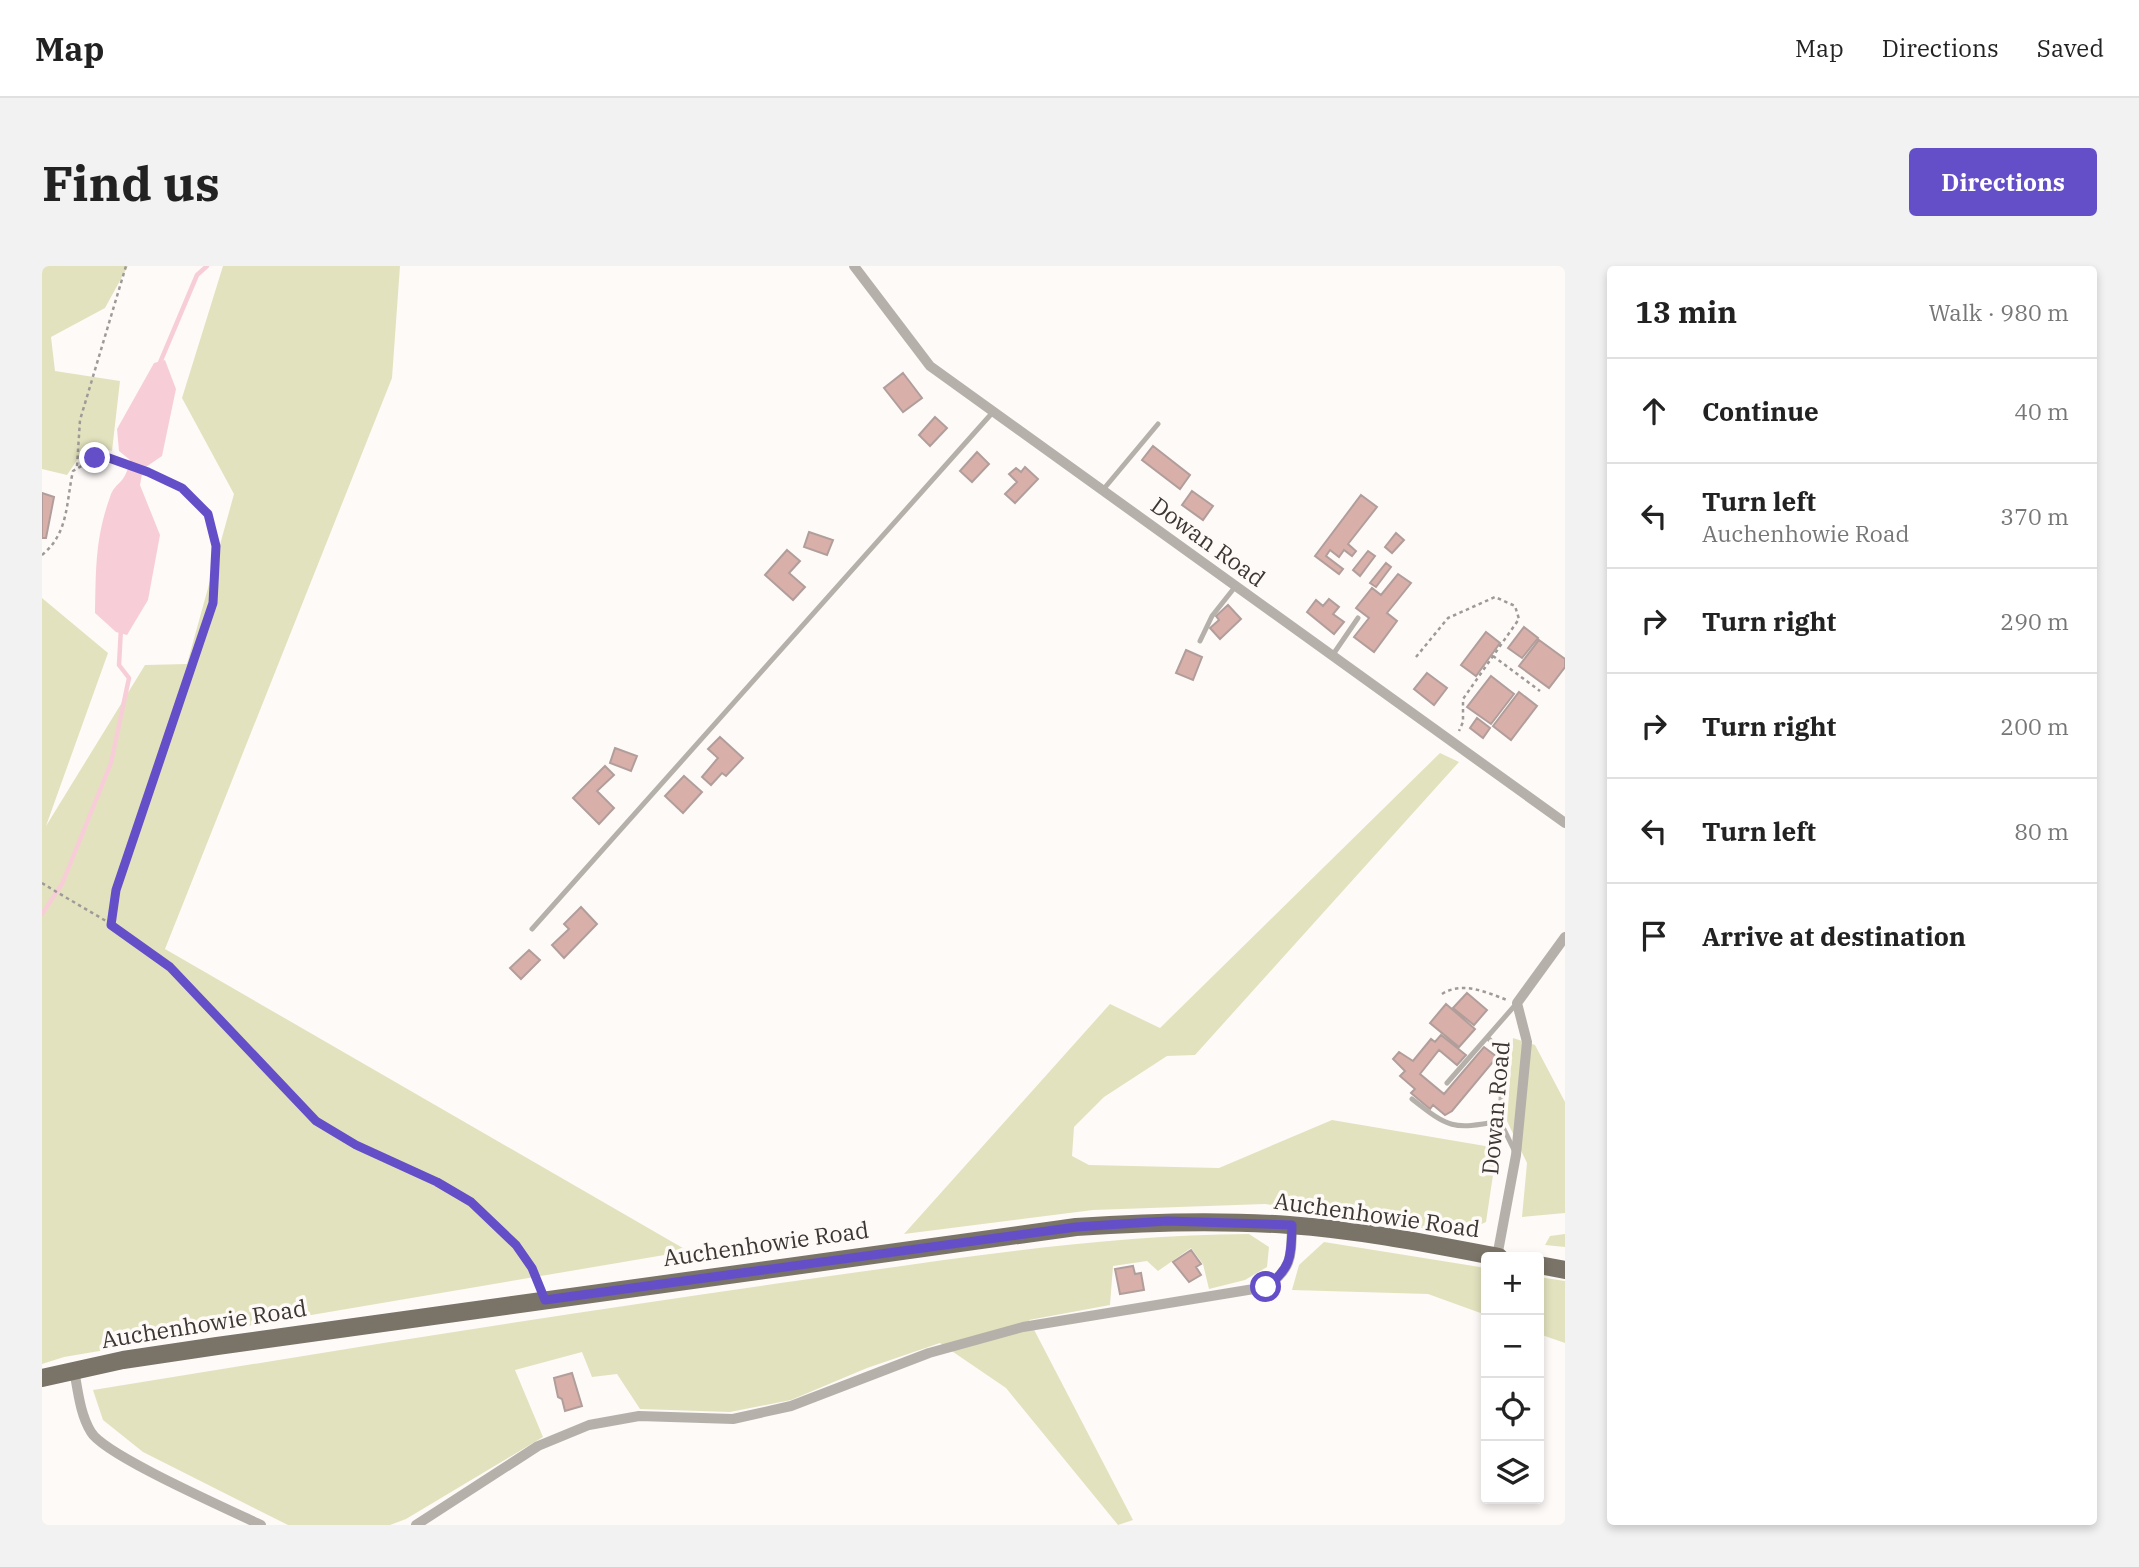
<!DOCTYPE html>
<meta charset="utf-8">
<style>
body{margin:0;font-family:"IBM Plex Serif",serif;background:#f2f2f2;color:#222}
.controls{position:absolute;right:21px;bottom:21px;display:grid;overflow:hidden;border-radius:7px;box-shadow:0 4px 10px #0003}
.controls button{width:63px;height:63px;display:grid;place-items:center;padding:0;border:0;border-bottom:2px solid #e0e0e0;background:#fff;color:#222;font:35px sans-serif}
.stop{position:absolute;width:21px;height:21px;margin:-16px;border:5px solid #654fc8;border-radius:50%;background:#fff}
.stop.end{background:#654fc8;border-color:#fff;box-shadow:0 2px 7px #0008}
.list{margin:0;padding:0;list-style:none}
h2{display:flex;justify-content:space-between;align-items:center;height:91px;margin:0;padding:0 28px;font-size:30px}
h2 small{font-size:23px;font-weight:400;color:#767676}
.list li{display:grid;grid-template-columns:46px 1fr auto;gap:21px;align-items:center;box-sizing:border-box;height:105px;padding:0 28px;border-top:2px solid #e0e0e0}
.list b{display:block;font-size:26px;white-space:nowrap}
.list p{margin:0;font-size:23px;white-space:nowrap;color:#767676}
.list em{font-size:23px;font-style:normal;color:#767676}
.icon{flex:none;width:38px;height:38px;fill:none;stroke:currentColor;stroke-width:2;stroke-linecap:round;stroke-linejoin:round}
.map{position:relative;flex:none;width:1523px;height:1259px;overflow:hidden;border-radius:7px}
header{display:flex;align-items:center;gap:42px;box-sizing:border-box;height:98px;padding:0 35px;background:#fff;border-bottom:2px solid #e0e0e0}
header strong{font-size:33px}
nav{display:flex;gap:38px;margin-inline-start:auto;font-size:24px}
.intro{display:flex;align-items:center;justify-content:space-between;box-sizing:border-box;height:168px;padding:0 42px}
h1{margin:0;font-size:49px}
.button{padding:18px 32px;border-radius:7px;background:#654fc8;color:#fff;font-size:24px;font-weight:700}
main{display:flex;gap:42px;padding:0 42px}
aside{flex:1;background:#fff;border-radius:7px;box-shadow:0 4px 10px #0003}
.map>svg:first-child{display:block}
.green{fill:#e3e2be}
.water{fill:#f7ced7}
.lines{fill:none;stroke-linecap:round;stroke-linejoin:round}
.stream{stroke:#f7ced7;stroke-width:4.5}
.building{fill:#d8b0a9;stroke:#b19e9b;stroke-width:2}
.path{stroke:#9f9a97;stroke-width:2.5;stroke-dasharray:3.5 3.5;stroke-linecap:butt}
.lane{stroke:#b5b1aa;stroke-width:5}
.street{stroke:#b5b1aa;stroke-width:10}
.primary{stroke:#7a7367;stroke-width:18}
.route{stroke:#654fc8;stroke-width:9}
.labels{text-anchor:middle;stroke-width:7;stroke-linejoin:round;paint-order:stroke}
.street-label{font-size:23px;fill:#3d3632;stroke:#fefaf8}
</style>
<header>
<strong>Map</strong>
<nav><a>Map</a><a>Directions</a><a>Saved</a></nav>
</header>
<div class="intro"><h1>Find us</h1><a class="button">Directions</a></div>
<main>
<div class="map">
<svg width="1523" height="1259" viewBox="0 0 1523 1259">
<rect width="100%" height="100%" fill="#fefaf8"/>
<path class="green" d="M0 0H86L63 42 9 71 13 105 78 115 70 185 46 178 25 209 0 203Z
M181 0H358L350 112 123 683 646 985 22 1091 0 1098V332L66 387 4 560 103 399 145 398 192 228 140 132Z
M1398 487 1417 496 1153 789 1125 790 1062 831 1032 861 1030 890 1047 899 1177 902 1290 854 1455 882 1444 956 1418 968 1223 938 1051 944 862 968 1068 738 1118 762Z
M1471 772 1493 779 1523 836V947L1480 951 1485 897 1465 855Z
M1207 968 1227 981 1225 1001 1203 1014 1167 1023 1161 998 1149 982 1116 1005 1105 995 1071 1000 1068 1039 987 1054 1091 1254 1076 1259 964 1122 898 1077 825 1102 749 1134 688 1146 598 1143 575 1108 550 1111 540 1086 473 1104 501 1171 364 1253 348 1259H246L101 1186 61 1154 51 1124C285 1086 518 1048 753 1015 904 994 1055 969 1207 968Z
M1523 968V981L1503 979 1508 970Z
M1282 976 1444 1002V1049L1386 1028 1250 1024 1257 999Z
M1497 1011 1523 1015V1077L1497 1068Z"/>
<path class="water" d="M123 94 134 123 120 190 101 203 98 219 118 269 106 334 85 369 74 366 53 347C54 303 53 273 68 231 73 215 83 220 88 194L77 185 75 163 112 97Z"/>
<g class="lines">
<path class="stream" d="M117 99 155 9 165 0
M0 648 20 618 69 497 87 412 77 399 79 362"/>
</g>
<path class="building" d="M861 107 880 132 861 146 842 122Z
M893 151 905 162 888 180 877 169Z
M1111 180 1148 209 1138 223 1100 194Z
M935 186 947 198 930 216 918 205Z
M983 201 996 213 973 237 963 228 975 216 967 208 974 202 979 206Z
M1150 225 1171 240 1161 254 1140 239Z
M0 227 12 231 4 272H0Z
M1319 229 1335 241 1306 278 1314 285 1310 290 1302 284 1297 291 1288 284 1284 290 1301 303 1297 308 1273 290Z
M767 266 791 274 785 289 762 281Z
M1354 267 1362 274 1350 287 1343 281Z
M745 284 758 295 747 307 763 321 751 334 723 309Z
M1326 285 1333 290 1318 310 1311 304Z
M1344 297 1349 301 1334 321 1328 317Z
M1356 308 1369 317 1345 347 1355 355 1332 386 1312 371 1327 352 1314 342 1330 322 1339 329Z
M1287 333 1297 341 1291 348 1302 356 1292 368 1265 346 1274 334 1281 340Z
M1186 339 1199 353 1178 373 1168 362 1177 354 1174 350Z
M1482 361 1496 372 1480 392 1466 382Z
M1444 366 1458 377 1434 410 1419 399Z
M1497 374 1523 393V401L1507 422 1477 400Z
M1144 384 1160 391 1151 414 1134 407Z
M1385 407 1405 422 1392 439 1372 423Z
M1449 410 1472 428 1449 458 1425 441Z
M1477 426 1495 440 1469 474 1451 460Z
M1435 452 1448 462 1441 472 1428 462Z
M678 471 701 492 684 510 680 507 669 519 660 511 676 492 666 483Z
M573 482 595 490 589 505 568 497Z
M563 500 572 509 555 525 572 542 557 558 531 532Z
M642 510 660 526 641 547 623 530Z
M539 641 555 658 522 692 510 679 527 663 522 658Z
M487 684 498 694 479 713 468 702Z
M1425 727 1445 744 1432 759 1411 742Z
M1404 738 1433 763 1417 781 1388 757Z
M1399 769 1424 789 1415 799 1397 784 1378 808 1402 828 1442 781 1455 791 1410 845 1403 849 1391 839 1388 843 1369 827 1373 823 1358 810 1363 805 1351 793 1357 786 1371 795 1389 773 1393 776Z
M1149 984 1159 998 1154 1001 1159 1009 1147 1016 1131 996Z
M1091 1000 1093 1008 1099 1007 1102 1024 1078 1028 1073 1003Z
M530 1107 540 1140 523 1145 520 1133 516 1131 512 1112Z"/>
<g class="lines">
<path class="path" d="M35 200 38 154 84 0
M0 289C27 267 24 236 31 205L53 192H67L140 222 166 248 174 280 171 337 74 624 69 659
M1451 390 1498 425
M1374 391 1406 352 1453 331 1473 340 1477 353 1421 433V456L1417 465
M0 617C43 644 91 667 128 701 164 733 195 770 226 805 242 822 256 842 274 855 356 916 450 912 499 1020
M1400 728C1420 715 1444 726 1465 734"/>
<path class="lane" d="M1060 225 1116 158
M1158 375 1170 350 1193 321
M1290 390 1316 352
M490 663 951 146
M1446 772 1461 787 1458 855 1473 886
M1405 817 1475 737
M1370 833C1407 862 1410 864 1458 855"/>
<path class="street" d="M812 0 888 100 1523 557
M1455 991 1474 889 1485 776 1475 737 1523 671
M32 1104C36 1125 38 1148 49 1166 62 1189 188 1244 219 1259
M374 1259 496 1180 547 1159 597 1150 691 1153 749 1140 887 1087 981 1061 1224 1021C1251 1002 1249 990 1250 959"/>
<path class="primary" d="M1497 999 1523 1004
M0 1112 81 1094 175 1080 1034 961C1106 956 1176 954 1247 959 1318 964 1388 978 1457 991"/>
</g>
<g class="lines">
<path class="route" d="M53 192H67L106 206 140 222 166 248 174 280 171 337 74 624 69 659 128 701 274 855 314 879 395 916 429 936 474 979 490 1002 503 1034 1034 961 1125 955 1250 959C1249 990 1250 1002 1224 1021"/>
</g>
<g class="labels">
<g class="street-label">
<text transform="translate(1166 276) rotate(36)" y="8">Dowan Road</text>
<text transform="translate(1454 842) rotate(-85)" y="8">Dowan Road</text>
<text transform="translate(1335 949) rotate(8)" y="8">Auchenhowie Road</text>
<text transform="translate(724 978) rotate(-8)" y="8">Auchenhowie Road</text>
<text transform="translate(162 1058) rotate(-9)" y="8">Auchenhowie Road</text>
</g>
</g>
</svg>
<div class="controls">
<button>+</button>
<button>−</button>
<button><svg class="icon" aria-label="locate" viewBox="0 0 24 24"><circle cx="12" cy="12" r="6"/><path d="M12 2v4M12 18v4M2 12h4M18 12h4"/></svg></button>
<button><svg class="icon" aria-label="layers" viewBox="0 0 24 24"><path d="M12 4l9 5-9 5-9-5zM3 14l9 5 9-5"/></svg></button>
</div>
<div class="stop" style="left:1224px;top:1021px"></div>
<div class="stop end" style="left:53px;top:192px"></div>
</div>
<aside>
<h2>13 min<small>Walk · 980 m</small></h2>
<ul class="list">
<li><svg class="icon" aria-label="ahead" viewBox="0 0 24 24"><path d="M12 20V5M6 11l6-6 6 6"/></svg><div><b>Continue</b></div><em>40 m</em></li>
<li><svg class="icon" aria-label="left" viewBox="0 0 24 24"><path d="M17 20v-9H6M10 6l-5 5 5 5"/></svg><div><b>Turn left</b><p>Auchenhowie Road</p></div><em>370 m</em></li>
<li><svg class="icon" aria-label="right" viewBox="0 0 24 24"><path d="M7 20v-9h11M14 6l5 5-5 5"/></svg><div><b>Turn right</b></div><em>290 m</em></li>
<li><svg class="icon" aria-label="right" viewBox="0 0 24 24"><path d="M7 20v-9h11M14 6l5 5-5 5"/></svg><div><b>Turn right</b></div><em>200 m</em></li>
<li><svg class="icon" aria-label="left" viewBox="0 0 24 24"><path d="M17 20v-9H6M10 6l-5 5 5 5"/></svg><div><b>Turn left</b></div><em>80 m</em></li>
<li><svg class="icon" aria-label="arrive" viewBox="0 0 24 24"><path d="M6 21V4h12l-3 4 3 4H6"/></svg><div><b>Arrive at destination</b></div></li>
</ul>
</aside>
</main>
